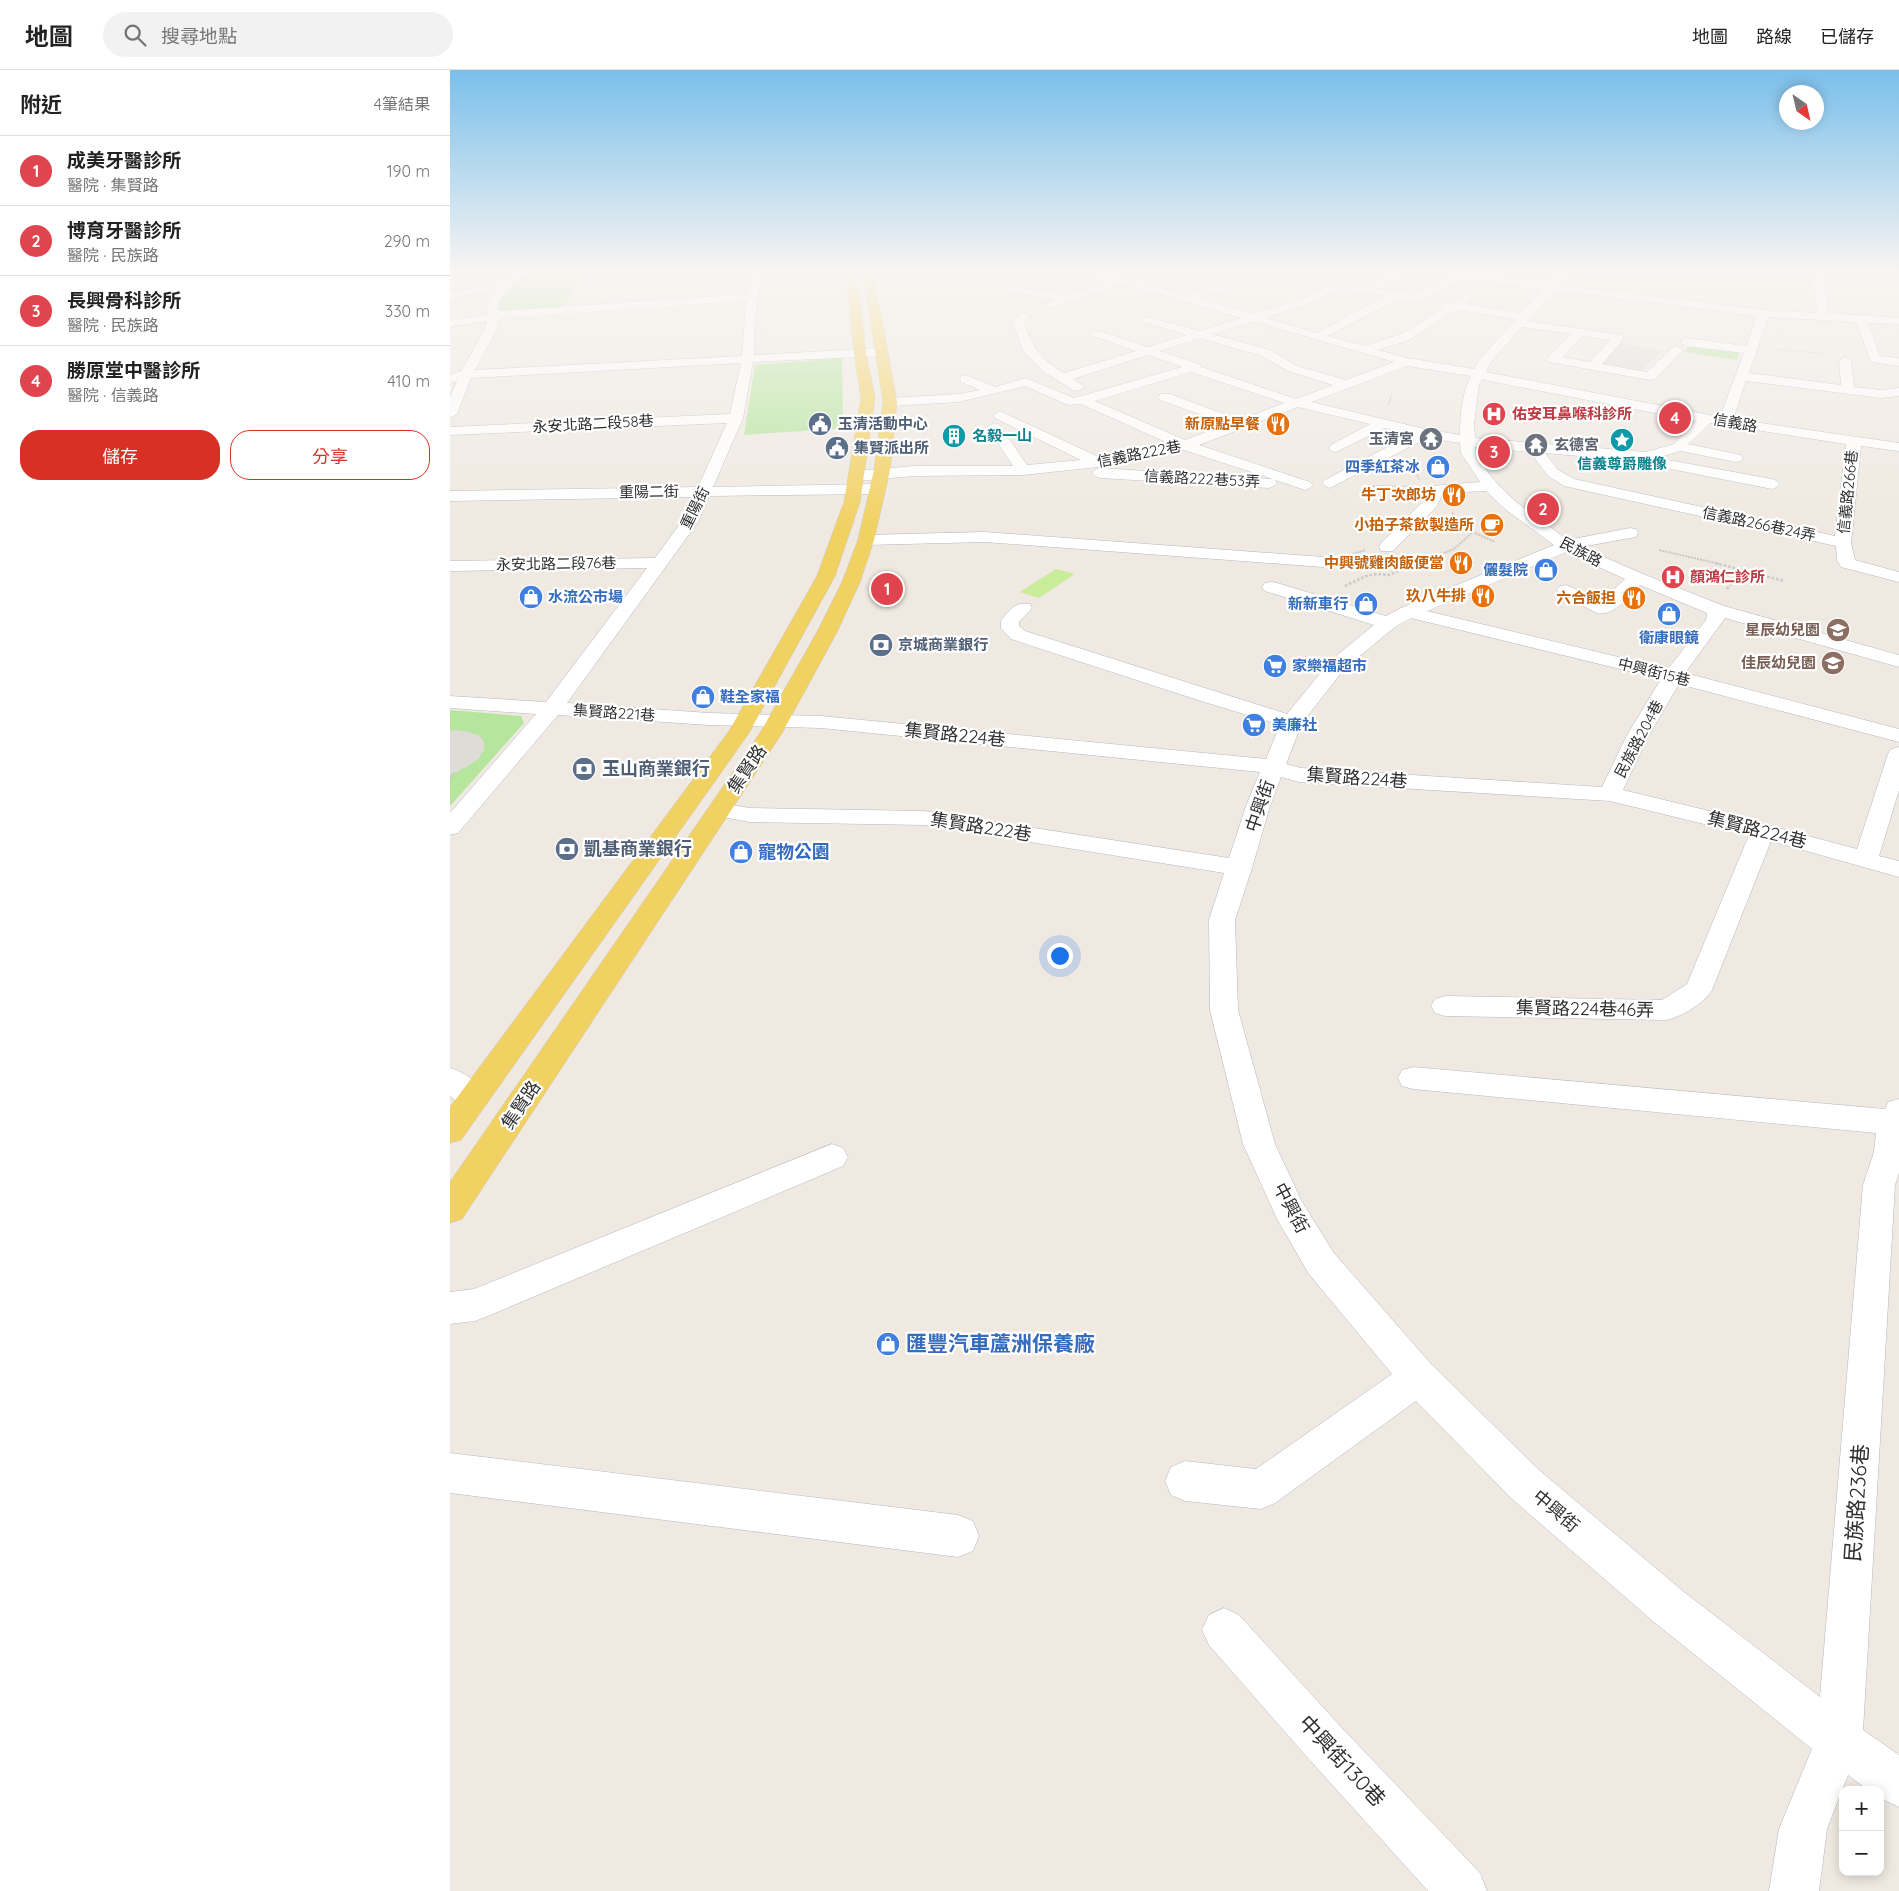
<!DOCTYPE html>
<html lang="zh-TW">
<meta charset="utf-8">
<style>
body{margin:0;font-family:Quicksand,"Noto Sans TC",sans-serif;background:#f2f2f2;color:#222}
.controls{position:absolute;right:15px;bottom:15px;display:grid;overflow:hidden;border-radius:10px;box-shadow:0 2px 12px #0003}
.controls button{width:45px;height:45px;display:grid;place-items:center;padding:0;border:0;border-bottom:1px solid #e0e0e0;background:#fff;color:#222;font:25px sans-serif}
.compass{position:absolute;left:1329px;top:15px;width:45px;height:45px;border-radius:50%;background:#fff;box-shadow:0 2px 12px #0003;rotate:146deg}
.you{position:absolute;left:609px;top:885px;width:18px;height:18px;margin:-12px;border:4px solid #fff;border-radius:50%;background:#1a73e8;box-shadow:0 0 0 8px #1a73e833}
.badge{display:grid;place-items:center;width:32px;height:32px;border-radius:50%;background:#d93025;color:#fff;font-size:16px;font-weight:700}
.pin{position:absolute;translate:-50% -50%;border:2px solid #fff;box-shadow:0 1px 5px #0006}
.list{margin:0;padding:0;list-style:none}
h2{display:flex;justify-content:space-between;align-items:center;height:65px;margin:0;padding:0 20px;font-size:21px}
h2 small{font-size:16px;font-weight:400;color:#767676}
.list li{display:grid;grid-template-columns:32px 1fr auto;gap:15px;align-items:center;box-sizing:border-box;height:70px;padding:0 20px;border-top:1px solid #e0e0e0}
.list b{display:block;font-size:19px;white-space:nowrap}
.list p{margin:0;font-size:16px;white-space:nowrap;color:#767676}
.list em{font-size:16px;font-style:normal;color:#767676}
.actions{display:flex;gap:10px;padding:15px 20px}
.actions a{flex:1;padding:11px 0;border:1px solid #d93025;border-radius:20px;text-align:center;font-size:18px;color:#d93025}
.actions .main{background:#d93025;color:#fff}
.icon{flex:none;width:28px;height:28px;fill:none;stroke:currentColor;stroke-width:2;stroke-linecap:round;stroke-linejoin:round}
.map{position:relative;flex:none;width:1449px;height:1821px;overflow:hidden}
header{display:flex;align-items:center;gap:30px;box-sizing:border-box;height:70px;padding:0 25px;background:#fff;border-bottom:1px solid #e0e0e0}
header strong{font-size:24px}
nav{display:flex;gap:28px;margin-inline-start:auto;font-size:18px}
.search{width:350px;height:45px;background:#f2f2f2;display:flex;align-items:center;gap:12px;box-sizing:border-box;padding:0 18px;border-radius:28px;color:#767676;font-size:19px}
main{display:flex}
aside{flex:1;background:#fff}
.map>svg:first-child{display:block}
.education{fill:#f0e6d1}
.green{fill:#b6e59e}
.pitch{fill:#c9ec9a}
.plaza{fill:#dfdcd8}
.lines{fill:none;stroke-linecap:round;stroke-linejoin:round}
.minor-casing{stroke:#b4b7c1;stroke-width:1}
.major-casing{stroke:#c9c9c9;stroke-width:1}
.path-far2{stroke:#c9c9c9;stroke-width:1;stroke-dasharray:2 1;stroke-linecap:butt}
.path-far1{stroke:#c9c9c9;stroke-width:2;stroke-dasharray:2 1;stroke-linecap:butt}
.path{stroke:#c9c9c9;stroke-width:2.5;stroke-dasharray:2.5 2;stroke-linecap:butt}
.minor{fill:#fff;fill-rule:evenodd}
.major{fill:#f2d163;fill-rule:evenodd}
.labels{text-anchor:middle;stroke-width:4.5;stroke-linejoin:round;paint-order:stroke}
.far-health-label{font-size:15px;font-weight:bold;fill:#be3a42;stroke:#fff;text-anchor:start}
.far-street-label{font-size:15px;fill:#2e2e2e;stroke:#fff}
.far-service-label{font-size:15px;font-weight:bold;fill:#4e5e75;stroke:#fff;text-anchor:start}
.far-food-label{font-size:15px;font-weight:bold;fill:#c56008;stroke:#fff;text-anchor:end}
.far-culture-label{font-size:15px;font-weight:bold;fill:#0d838f;stroke:#fff;text-anchor:start}
.far-worship-label{font-size:15px;font-weight:bold;fill:#5b616d;stroke:#fff;text-anchor:end}
.far-shop-label{font-size:15px;font-weight:bold;fill:#366cbe;stroke:#fff;text-anchor:start}
.far-education-label{font-size:15px;font-weight:bold;fill:#785e54;stroke:#fff;text-anchor:end}
.street-label{font-size:18px;fill:#2e2e2e;stroke:#fff}
.service-label{font-size:18px;font-weight:bold;fill:#4e5e75;stroke:#fff;text-anchor:start}
.shop-label{font-size:18px;font-weight:bold;fill:#366cbe;stroke:#fff;text-anchor:start}
.near-shop-label{font-size:21px;font-weight:bold;fill:#366cbe;stroke:#fff;text-anchor:start}
.near-street-label{font-size:21px;fill:#2e2e2e;stroke:#fff}
</style>
<header>
<strong>地圖</strong>
<div class="search"><svg class="icon" aria-label="search" viewBox="0 0 24 24"><circle cx="10" cy="10" r="6"/><path d="M15 15l6 6"/></svg>搜尋地點</div>
<nav><a>地圖</a><a>路線</a><a>已儲存</a></nav>
</header>
<main>
<aside>
<h2>附近<small>4筆結果</small></h2>
<ul class="list">
<li><span class="badge" style="background:#e0444e">1</span><div><b>成美牙醫診所</b><p>醫院 · 集賢路</p></div><em>190 m</em></li>
<li><span class="badge" style="background:#e0444e">2</span><div><b>博育牙醫診所</b><p>醫院 · 民族路</p></div><em>290 m</em></li>
<li><span class="badge" style="background:#e0444e">3</span><div><b>長興骨科診所</b><p>醫院 · 民族路</p></div><em>330 m</em></li>
<li><span class="badge" style="background:#e0444e">4</span><div><b>勝原堂中醫診所</b><p>醫院 · 信義路</p></div><em>410 m</em></li>
</ul>
<div class="actions"><a class="main">儲存</a><a>分享</a></div>
</aside>
<div class="map">
<svg width="1449" height="1821" viewBox="0 0 1449 1821">
<rect width="100%" height="100%" fill="#efe9e1"/>
<path class="education" d="M1134 202H1358L1364 241 1314 238 1123 216Z"/>
<path class="green" d="M80 202H141L129 214 111 239 48 243 41 240 66 211Z
M1241 273 1290 280 1287 290 1235 282Z
M392 288 393 358 294 365 305 295Z
M0 640 71 646 74 653 0 736Z"/>
<path class="pitch" d="M606 499 625 504 589 528 570 522Z"/>
<path class="plaza" d="M1162 272 1213 281 1189 302 1139 294Z
M6 660 19 662 30 666 34 672V680L28 689 18 696 0 705V661Z"/>
<g class="lines">
<g class="minor-casing">
<path id="minor" d="M66 202H78C67 215 45 221 49 241L297 224 300 202H310L304 264V285L431 278 437 282 431 286 303 292 293 348 263 417 427 414 432 416 435 419 432 422 427 424 259 426 248 452 117 633 259 643 371 646 816 689 830 655 751 631 561 569 551 558V551C558 541 566 531 580 534L582 538 569 552V556L575 561 837 644 881 590 924 555 815 521 812 517 815 513 821 512 827 513 936 546 951 538 1104 475 1055 439 1036 421 993 423 987 436 943 481H931L929 477 931 473 974 431 982 416 1030 412 1011 383 1010 373 977 368 880 418 875 416 872 413 875 410 962 364 935 358 886 382 881 381 879 378 881 375 920 354 848 337 749 375 860 412 863 415 860 418 855 420 825 410 827 413 824 416 819 418 650 408 645 406 642 403 645 400 650 398 823 409 734 380 648 397 573 405 464 406 407 411 402 409 399 406 402 403 407 401 464 396H563L537 357 544 353 549 354 577 395 631 390 545 348 543 345 550 341 651 388 720 374 631 334 618 335 575 316 509 332 440 336 433 332 440 328 509 324 530 320 511 312 510 309 511 306 516 305 545 317 576 308 624 328 732 297 698 285 623 309 635 317 628 321 623 320 594 302 573 281 562 251 570 244 574 243 580 246 574 252C583 278 590 289 614 303L686 281 643 266 641 264 643 262H651L698 277 737 265 693 252 691 250 693 248 697 247 750 261 791 248 672 213 600 238 594 235 605 230 555 220 554 218 555 216 559 215 617 226 659 211 627 205 622 202H645L672 207 735 225 793 209 798 212 797 214 747 228 803 244 852 229 883 213 916 217 943 202H956L928 219 966 225 999 207 981 205 976 202H1017L1098 213 1108 202H1119L1109 215 1314 240 1368 243 1361 202H1371L1379 243 1449 248V254L1418 253 1430 286 1449 288V296L1421 292 1406 252 1318 247 1299 303 1391 315 1389 291 1395 287 1401 291 1404 317 1431 320 1449 318V326L1431 328 1296 311 1283 349 1449 373V381L1411 376 1401 473 1405 490 1449 502V512L1391 497 1387 490 1386 476 1114 416 1098 406 1080 382 1025 377C1025 385 1031 391 1035 398 1056 429 1088 448 1118 470L1180 458 1186 459 1188 463 1186 467 1180 468 1131 477 1193 504 1274 536 1449 585V597L1275 548 1235 603 1449 659V672L1229 614 1198 667 1173 720 1313 754 1407 779 1438 684 1441 679 1449 677V720L1429 786 1449 791V807L1321 771 1262 920C1254 934 1232 946 1217 950L995 946 985 943 981 936 985 929 995 926 1212 930 1237 914 1299 765 1160 731 849 712 831 707 820 736 802 798 785 850 788 940 825 1074 851 1130 883 1182 981 1294 1089 1400 1234 1522 1370 1627 1413 1115 1424 1082 1426 1063 963 1019 952 1016 948 1008 952 1000 963 997 1435 1039 1438 1032 1449 1029V1103L1445 1115 1413 1660 1449 1685V1737L1430 1728V1720H1418L1398 1705 1377 1759 1369 1821H1319L1329 1759 1362 1679 1204 1552 1061 1428 966 1331 825 1433 811 1439 735 1431 721 1425 715 1411 721 1397 735 1391 806 1399 942 1304 859 1204 827 1149 793 1074 760 940 759 850 774 803 474 755 300 752 261 745 257 740 261 735 269 733 300 738 474 741 779 788 796 736 810 702 371 658 259 655 108 645 8 763 0 765V743L86 644 0 638V626L96 632 197 498 0 501V491L205 488 232 451 243 427 0 431V421L248 417 277 353 0 365V357L280 344 291 293 21 308 7 344 0 348V327L7 311 0 313V305L11 301 33 263 37 251 0 257V251L38 244 36 234 46 219 0 229V223L53 212ZM1012 209 1093 219 1071 243 1015 234 1024 227 1019 224 1003 233H993L991 235 994 238 951 264 915 276 878 266 948 229 972 231ZM888 218 935 226 867 263 815 248 860 233ZM1104 220 1307 246 1296 276 1236 268 1230 272 1236 276 1294 283 1270 347 1036 302 1040 293 1072 257 1121 264 1099 286 1097 289 1099 292 1200 310 1205 309 1233 280 1227 276 1223 277 1197 302 1152 294 1172 271 1174 268 1172 265 1077 251ZM296 231 292 286 25 300 45 263 49 248ZM1006 240 1066 249 1030 289 1024 299 957 288 928 280 959 270ZM803 251 944 292 896 310 847 296 820 280 762 264ZM1133 266 1160 270 1140 292 1112 287ZM750 268 812 286 838 301 883 315 846 329 751 297 749 294 710 281ZM957 296 1021 306C1012 322 1010 346 1010 365L975 359 861 332ZM741 302 834 333 790 350 720 324H710L708 327 710 330 777 354 735 370 645 331ZM1032 309 1039 311 1246 351 1224 374 1196 382 1025 368 1024 354 1029 314ZM1260 353 1396 374 1385 466 1124 409 1108 400 1095 383 1189 391 1196 394 1322 419 1327 417 1330 414 1327 411 1322 409 1207 388 1230 381 1286 392 1291 391 1293 388 1291 385 1238 374ZM1116 482 1175 509 1152 531 1116 515 1110 516 1107 520 1110 524 1147 543C1164 547 1178 526 1190 515L1257 543 1256 550 1218 599 977 541ZM961 548 1211 609 1176 667 1152 717 851 698 836 694 852 653 895 598 945 557Z
M416 202H446C439 207 423 207 416 202Z
M1400 202H1449V208L1405 205Z
M535 462 873 487 879 488 882 492 879 496 873 497 535 472 416 475 410 474 408 470 410 466 416 465Z
M0 998C15 1002 31 1014 38 1028L34 1036C19 1041 12 1036 0 1026Z
M382 1074 393 1078 398 1087 393 1096 38 1246 25 1251 0 1254V1222L24 1219Z
M0 1383 508 1445 523 1451 529 1466 523 1481 508 1487 0 1423Z
M774 1538 789 1545 890 1656 1030 1803 1037 1821H978L858 1688 759 1575 752 1560 759 1545Z"/>
</g>
<g class="major-casing">
<path id="major" d="M396 202H406L416 283 425 328 410 432 385 506 299 663 11 1070 0 1073V1037L279 661 367 506 394 432 411 328 404 283Z
M413 202H423L447 332 440 400 424 470 410 512 387 562 332 663 12 1149 0 1153V1112L310 663 367 562 392 512 408 470 424 400 433 332Z"/>
</g>
<path class="path-far2" d="M1322 279 1378 284
M940 329 943 320"/>
<path class="path-far1" d="M939 334 941 328
M962 394 969 409
M923 416 964 417
M1023 462 1045 472
M1209 480 1270 494
M896 486 916 480
M966 494 1004 479 1023 462 1002 443"/>
<path class="path" d="M1265 493 1334 511
M895 516 916 506 927 504 939 505 969 493
M1277 519 1292 499
M0 708 4 703"/>
<use href="#minor" class="minor"/>
<use href="#major" class="major"/>
</g>
<linearGradient id="sky" x2="0" y2="1"><stop stop-color="#7abfeb"/><stop offset="0.44" stop-color="#f8f5f2"/><stop offset="1" stop-color="#f8f5f2" stop-opacity="0"/></linearGradient>
<rect width="1449" height="457" fill="url(#sky)"/>
<defs>
<g id="hospital-disc" transform="scale(1.25)"><circle r="9.5" fill="#e0444e" stroke="#fff"/><path d="M-5-5h3v3.5h4V-5h3V5h-3V1.5h-4V5h-3Z" fill="#fff"/></g>
<g id="civic-disc" transform="scale(1.25)"><circle r="9.5" fill="#5c6f8a" stroke="#fff"/><path d="M-.6-6.5H3V-4.5H.6V-3L4-1V1h2V6H-6V1h2V-1L-.6-3ZM-1.2 2.5V6h2.4V2.5Z" fill="#fff"/></g>
<g id="restaurant-disc" transform="scale(1.25)"><circle r="9.5" fill="#e8710a" stroke="#fff"/><path d="M-5-6h1v4h1v-4h1v4h1v-4h1v5L-1.5 .5V6h-2V.5L-5-1ZM5-6V6H3V1.5H1.5Q1.5-4 5-6Z" fill="#fff"/></g>
<g id="building-disc" transform="scale(1.25)"><circle r="9.5" fill="#0f9aa8" stroke="#fff"/><path d="M-4-6H4V6H1V3H-1V6H-4ZM-2.5-4.3h1.7v1.8h-1.7ZM.8-4.3h1.7v1.8H.8ZM-2.5-1h1.7V.8h-1.7ZM.8-1h1.7V.8H.8Z" fill="#fff"/></g>
<g id="temple-disc" transform="scale(1.25)"><circle r="9.5" fill="#6b7280" stroke="#fff"/><path d="M0-6L5-2H3V0L6.5 2.5H4V6H1.5V3h-3V6H-4V2.5H-6.5L-3 0V-2H-5Z" fill="#fff"/></g>
<g id="sight-disc" transform="scale(1.25)"><circle r="9.5" fill="#0f9aa8" stroke="#fff"/><path d="M0-6L1.8-2.2L6-1.7L2.9 1.2L3.7 5.4L0 3.3L-3.7 5.4L-2.9 1.2L-6-1.7L-1.8-2.2Z" fill="#fff"/></g>
<g id="shop-disc" transform="scale(1.25)"><circle r="9.5" fill="#3f7fe0" stroke="#fff"/><path d="M-5-2.5h2.3a2.7 3.5 0 0 1 5.4 0H5L5.5 6h-11ZM-1.5-2.5h3a1.5 2.3 0 0 0-3 0Z" fill="#fff"/></g>
<g id="cafe-disc" transform="scale(1.25)"><circle r="9.5" fill="#e8710a" stroke="#fff"/><path d="M-5.5-4.5H6V0H3Q3 3.5 0 3.5H-2.5Q-5.5 3.5-5.5 0ZM3-3.2v2h1.7v-2ZM-6 4.5H4V6H-6Z" fill="#fff"/></g>
<g id="school-disc" transform="scale(1.25)"><circle r="9.5" fill="#8d6e63" stroke="#fff"/><path d="M0-5L7-2L0 1L-7-2ZM-4 1L0 2.5L4 1V4Q0 6-4 4Z" fill="#fff"/></g>
<g id="bank-disc" transform="scale(1.25)"><circle r="9.5" fill="#5c6f8a" stroke="#fff"/><path d="M-6-4H6V4H-6ZM0-2.3a2.3 2.3 0 1 0 0 4.6a2.3 2.3 0 1 0 0-4.6Z" fill="#fff"/></g>
<g id="supermarket-disc" transform="scale(1.25)"><circle r="9.5" fill="#3f7fe0" stroke="#fff"/><path d="M-6-5.5h2.5l.6 2H6L4.5 2H-2.5L-4.4-4H-6ZM-1.5 3.2a1.3 1.3 0 1 0 .1 0ZM3 3.2a1.3 1.3 0 1 0 .1 0Z" fill="#fff"/></g>
</defs>
<g fill-rule="evenodd">
<use href="#hospital-disc" x="1044" y="344"/>
<use href="#civic-disc" x="370" y="354"/>
<use href="#restaurant-disc" x="828" y="354"/>
<use href="#building-disc" x="504" y="366"/>
<use href="#temple-disc" x="981" y="369"/>
<use href="#sight-disc" x="1172" y="370"/>
<use href="#temple-disc" x="1086" y="375"/>
<use href="#civic-disc" x="387" y="378"/>
<use href="#shop-disc" x="988" y="397"/>
<use href="#restaurant-disc" x="1004" y="425"/>
<use href="#cafe-disc" x="1042" y="455"/>
<use href="#restaurant-disc" x="1011" y="493"/>
<use href="#shop-disc" x="1096" y="500"/>
<use href="#hospital-disc" x="1223" y="507"/>
<use href="#restaurant-disc" x="1033" y="526"/>
<use href="#shop-disc" x="81" y="527"/>
<use href="#restaurant-disc" x="1184" y="528"/>
<use href="#shop-disc" x="916" y="534"/>
<use href="#shop-disc" x="1219" y="544"/>
<use href="#school-disc" x="1388" y="560"/>
<use href="#bank-disc" x="431" y="575"/>
<use href="#school-disc" x="1383" y="593"/>
<use href="#supermarket-disc" x="825" y="596"/>
<use href="#shop-disc" x="253" y="627"/>
<use href="#supermarket-disc" x="804" y="655"/>
<use href="#bank-disc" x="134" y="699"/>
<use href="#bank-disc" x="117" y="779"/>
<use href="#shop-disc" x="291" y="782"/>
<use href="#shop-disc" x="438" y="1274"/>
</g>
<g class="labels">
<g class="far-health-label">
<text x="1062" y="349">佑安耳鼻喉科診所</text>
<text x="1240" y="512">顏鴻仁診所</text>
</g>
<g class="far-street-label">
<text transform="translate(1285 353) rotate(10)" y="5">信義路</text>
<text transform="translate(143 354) rotate(-3)" y="5">永安北路二段58巷</text>
<text transform="translate(689 384) rotate(-11)" y="5">信義路222巷</text>
<text transform="translate(752 409) rotate(3)" y="5">信義路222巷53弄</text>
<text transform="translate(199 422) rotate(-1)" y="5">重陽二街</text>
<text transform="translate(1398 422) rotate(-84)" y="5">信義路266巷</text>
<text transform="translate(245 438) rotate(-63)" y="5">重陽街</text>
<text transform="translate(1309 454) rotate(12)" y="5">信義路266巷24弄</text>
<text transform="translate(1131 482) rotate(28)" y="5">民族路</text>
<text transform="translate(106 494) rotate(-1)" y="5">永安北路二段76巷</text>
<text transform="translate(1204 602) rotate(14)" y="5">中興街15巷</text>
<text transform="translate(164 643) rotate(4)" y="5">集賢路221巷</text>
<text transform="translate(1189 669) rotate(-62)" y="5">民族路204巷</text>
</g>
<g class="far-service-label">
<text x="388" y="359">玉清活動中心</text>
<text x="404" y="383">集賢派出所</text>
<text x="448" y="580">京城商業銀行</text>
</g>
<g class="far-food-label">
<text x="810" y="359">新原點早餐</text>
<text x="986" y="430">牛丁次郎坊</text>
<text x="1024" y="460">小拍子茶飲製造所</text>
<text x="994" y="498">中興號雞肉飯便當</text>
<text x="1016" y="531">玖八牛排</text>
<text x="1166" y="533">六合飯担</text>
</g>
<g class="far-culture-label">
<text x="522" y="371">名毅一山</text>
<text x="1172" y="399" text-anchor="middle">信義尊爵雕像</text>
</g>
<g class="far-worship-label">
<text x="964" y="374">玉清宮</text>
<text x="1104" y="380" text-anchor="start">玄德宮</text>
</g>
<g class="far-shop-label">
<text x="970" y="402" text-anchor="end">四季紅茶冰</text>
<text x="1078" y="505" text-anchor="end">儷髮院</text>
<text x="98" y="532">水流公市場</text>
<text x="898" y="539" text-anchor="end">新新車行</text>
<text x="1219" y="573" text-anchor="middle">衛康眼鏡</text>
<text x="842" y="601">家樂福超市</text>
<text x="270" y="632">鞋全家福</text>
<text x="822" y="660">美廉社</text>
</g>
<g class="far-education-label">
<text x="1370" y="565">星辰幼兒園</text>
<text x="1366" y="598">佳辰幼兒園</text>
</g>
<g class="street-label">
<text transform="translate(505 665) rotate(6)" y="6">集賢路224巷</text>
<text transform="translate(297 699) rotate(-56)" y="6">集賢路</text>
<text transform="translate(907 708) rotate(4)" y="6">集賢路224巷</text>
<text transform="translate(810 736) rotate(-71)" y="6">中興街</text>
<text transform="translate(531 757) rotate(9)" y="6">集賢路222巷</text>
<text transform="translate(1307 760) rotate(14)" y="6">集賢路224巷</text>
<text transform="translate(1135 939) rotate(1)" y="6">集賢路224巷46弄</text>
<text transform="translate(71 1035) rotate(-56)" y="6">集賢路</text>
<text transform="translate(841 1138) rotate(62)" y="6">中興街</text>
<text transform="translate(1106 1441) rotate(40)" y="6">中興街</text>
</g>
<g class="service-label">
<text x="152" y="705">玉山商業銀行</text>
<text x="134" y="785">凱基商業銀行</text>
</g>
<g class="shop-label">
<text x="308" y="788">寵物公園</text>
</g>
<g class="near-shop-label">
<text x="456" y="1281">匯豐汽車蘆洲保養廠</text>
</g>
<g class="near-street-label">
<text transform="translate(1407 1433) rotate(-86)" y="7">民族路236巷</text>
<text transform="translate(892 1691) rotate(47)" y="7">中興街130巷</text>
</g>
</g>
</svg>
<div class="controls">
<button>+</button>
<button>−</button>
</div>
<svg class="compass" viewBox="-18 -18 36 36"><path d="M0-13l5 13h-10z" fill="#e53935"/><path d="M0 13l5-13h-10z" fill="#767676"/></svg>
<div class="you"></div>
<div class="pin badge" style="left:437px;top:519px;background:#e0444e">1</div>
<div class="pin badge" style="left:1093px;top:439px;background:#e0444e">2</div>
<div class="pin badge" style="left:1044px;top:382px;background:#e0444e">3</div>
<div class="pin badge" style="left:1225px;top:348px;background:#e0444e">4</div>
</div>
</main>
